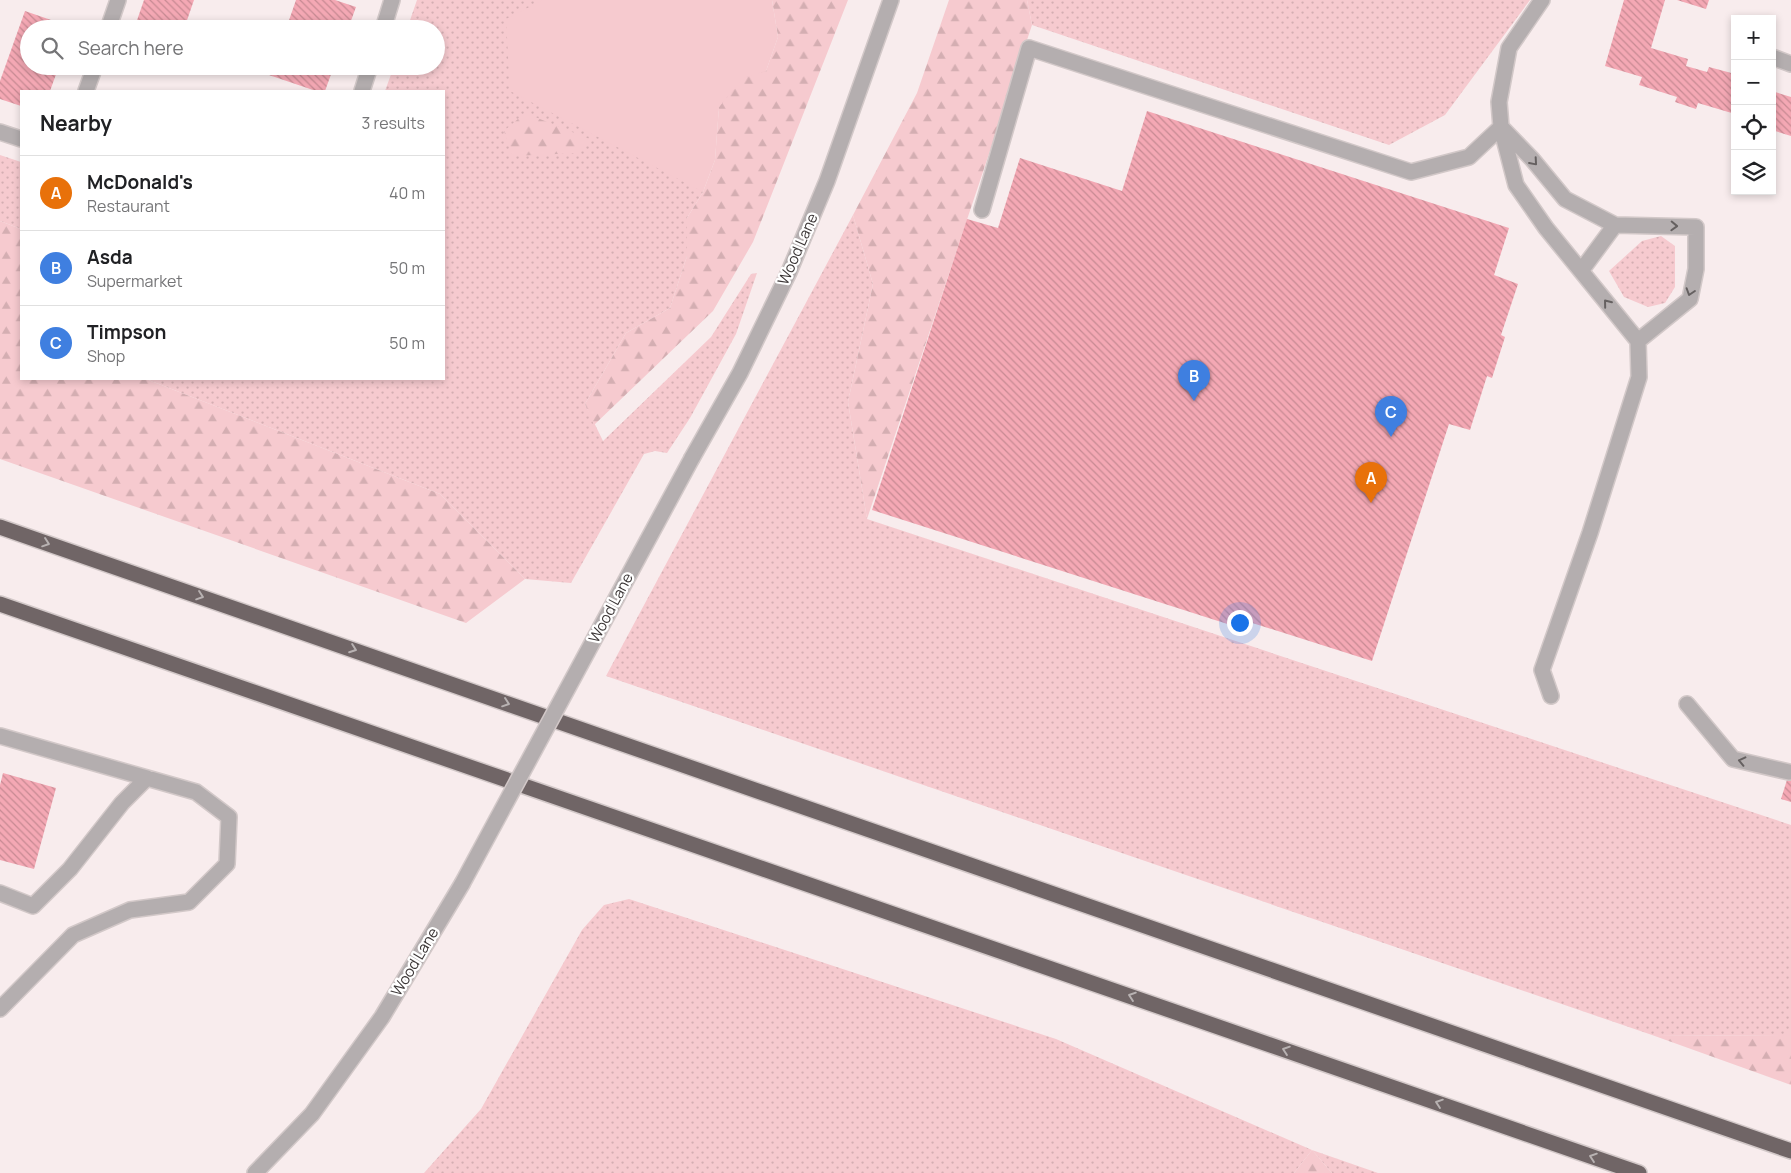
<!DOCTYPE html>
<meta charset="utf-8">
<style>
body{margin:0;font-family:Manrope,sans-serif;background:#f2f2f2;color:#202124}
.controls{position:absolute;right:15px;top:15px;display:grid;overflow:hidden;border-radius:0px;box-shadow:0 2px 8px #0003}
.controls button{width:45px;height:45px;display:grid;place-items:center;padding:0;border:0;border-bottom:1px solid #e0e0e0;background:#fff;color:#202124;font:25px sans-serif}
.you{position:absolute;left:1239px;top:622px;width:18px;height:18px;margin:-12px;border:4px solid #fff;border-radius:50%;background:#1a73e8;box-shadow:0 0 0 8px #1a73e833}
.badge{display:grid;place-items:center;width:32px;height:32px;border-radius:50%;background:#b01e4c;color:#fff;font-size:16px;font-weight:700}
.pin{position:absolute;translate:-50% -41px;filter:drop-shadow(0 1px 2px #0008)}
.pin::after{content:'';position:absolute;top:26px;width:18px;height:15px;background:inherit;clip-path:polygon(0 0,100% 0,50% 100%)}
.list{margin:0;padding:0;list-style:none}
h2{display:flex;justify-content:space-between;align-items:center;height:65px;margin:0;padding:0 20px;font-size:21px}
h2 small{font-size:16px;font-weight:400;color:#757577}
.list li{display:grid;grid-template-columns:32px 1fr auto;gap:15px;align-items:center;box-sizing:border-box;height:75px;padding:0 20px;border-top:1px solid #e0e0e0}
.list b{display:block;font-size:19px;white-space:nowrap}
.list p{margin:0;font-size:16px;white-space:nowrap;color:#757577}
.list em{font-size:16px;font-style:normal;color:#757577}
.icon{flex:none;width:28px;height:28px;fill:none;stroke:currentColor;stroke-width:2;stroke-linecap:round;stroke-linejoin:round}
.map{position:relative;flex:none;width:1791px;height:1173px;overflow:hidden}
.search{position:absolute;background:#fff;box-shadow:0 2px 8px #0003;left:20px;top:20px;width:425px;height:55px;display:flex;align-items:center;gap:12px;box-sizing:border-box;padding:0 18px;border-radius:28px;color:#757577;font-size:19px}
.panel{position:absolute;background:#fff;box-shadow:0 2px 8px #0003;left:20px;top:90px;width:425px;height:290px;border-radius:0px}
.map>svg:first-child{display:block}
.grass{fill:url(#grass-dots)}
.forest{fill:url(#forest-firs)}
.green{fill:#f6cacf}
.building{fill:url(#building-back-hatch)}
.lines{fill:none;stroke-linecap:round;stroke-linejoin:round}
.minor-casing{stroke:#d2c8c8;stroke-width:18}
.highway-casing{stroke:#d2c8c8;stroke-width:18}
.minor{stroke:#b4aeaf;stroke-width:15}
.highway{stroke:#706566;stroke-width:15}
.minor-bridge-casing{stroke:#d2c8c8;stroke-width:18;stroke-linecap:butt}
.minor-bridge{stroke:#b4aeaf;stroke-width:15}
.oneway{stroke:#656060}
.oneway2{stroke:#b8b2b2}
.labels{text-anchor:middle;stroke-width:4.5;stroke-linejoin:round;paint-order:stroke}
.street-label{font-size:15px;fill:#3b3636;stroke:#fff}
</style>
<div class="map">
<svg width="1791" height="1173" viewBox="0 0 1791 1173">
<defs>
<pattern id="grass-dots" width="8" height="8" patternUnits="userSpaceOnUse" patternTransform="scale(1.25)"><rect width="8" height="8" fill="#f6cacf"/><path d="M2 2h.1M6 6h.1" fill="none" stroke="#d4aeb2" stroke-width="1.8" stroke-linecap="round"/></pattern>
<pattern id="forest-firs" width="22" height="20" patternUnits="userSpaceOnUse" patternTransform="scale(1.25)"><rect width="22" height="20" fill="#f6cacf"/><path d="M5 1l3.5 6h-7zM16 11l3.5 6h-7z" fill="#d4aeb2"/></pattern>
<pattern id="building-back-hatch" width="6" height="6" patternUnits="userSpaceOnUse" patternTransform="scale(1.25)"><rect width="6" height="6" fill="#f4a8b4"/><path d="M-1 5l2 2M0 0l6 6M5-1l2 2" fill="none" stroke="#c78a93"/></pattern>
</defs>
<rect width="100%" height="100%" fill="#f8eced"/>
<path class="grass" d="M417 0H772L766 71 719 107 703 192 687 218V256L670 308 626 333 585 404 603 441 711 337 751 274 757 273 736 334 690 418 667 453 655 451 644 454 571 583 525 579 440 494 146 379H444V91H385L394 66H436V29H407Z
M1027 0H1530L1445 115 1389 145 1032 25Z
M0 155 21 162V229L0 221Z
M853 215 873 284 848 402 867 519 1791 825V1036L1652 1035 606 676Z
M1661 236 1675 246V287L1665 303 1648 307 1624 297 1609 271 1642 241Z
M629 899 1056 1039 1312 1150 1378 1173H1332L1312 1150 1294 1173H424L481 1109 582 930 604 905Z"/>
<path class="forest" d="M772 0H848L753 242 713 311 594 425 585 404 626 333 670 308 687 256V218L703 192 715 160 719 107 743 78 766 71 778 37Z
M949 0H1027L1032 25 867 519 848 402 873 284 853 215 917 93Z
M525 113 592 140 579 153 512 156 504 131Z
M0 221 21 229V379H146L440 494 525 579 466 623 0 459Z
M1652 1035 1791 1036V1085Z
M1312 1150 1332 1173H1294Z"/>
<path class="green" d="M543 0H772L778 37 766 71 743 78 719 107 715 160 703 192 510 91 506 19Z"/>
<path class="building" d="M144 0H194L184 29H134Z
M296 0H335L356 7 348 29H286Z
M1624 0H1665L1651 48 1688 59 1686 66 1707 72 1709 67 1735 74V114L1698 103 1696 109 1675 102 1677 97 1639 85 1642 77 1605 66Z
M1677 0H1709L1706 9Z
M25 11 74 28 29 29V66H59L50 91H21V106L0 99V81Z
M272 66H334L325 91H316L269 75Z
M1772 91 1791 97V136L1772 130Z
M1147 111 1509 228 1494 275 1518 284 1501 335 1505 337 1492 378 1487 376 1470 430 1449 424 1372 661 1246 621 1243 629 872 510 967 219 998 228 1020 158 1122 191Z
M1791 767V802L1781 799Z
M3 773 56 788 34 869 0 860V785Z"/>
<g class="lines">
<g class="minor-casing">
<path id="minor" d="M1542 0 1509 48 1499 102 1501 127 1516 185 1546 228 1638 341 1639 377 1590 533 1542 670 1551 696
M108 29 118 0
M383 29 392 0
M1772 57 1791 64
M86 91 95 66
M362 91 370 66
M1502 128 1532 159 1565 199 1615 225 1696 227V269L1690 299 1638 341
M0 132 21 139
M982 210 1029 48 1411 172 1469 157 1501 127
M1581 271 1615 225
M692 458 740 373 789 272 827 181 891 0
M1687 704 1733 759 1789 772
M0 736 196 792 229 817 227 864 189 902 130 910 73 935 0 1009
M0 893 33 906 70 869 122 803 147 778
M255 1173 312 1114 382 1017 462 884"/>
</g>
<g class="highway-casing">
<path id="highway" d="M0 527 1791 1151
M0 604 1639 1173"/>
</g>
<use href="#minor" class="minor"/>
<use href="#highway" class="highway"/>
<g class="minor-bridge-casing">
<path id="minor-bridge" d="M462 884 692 458"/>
</g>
<use href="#minor-bridge" class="minor-bridge"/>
</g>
<defs><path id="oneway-chevron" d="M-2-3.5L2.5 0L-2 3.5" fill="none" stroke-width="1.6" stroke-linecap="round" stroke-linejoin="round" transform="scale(1.25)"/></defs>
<g class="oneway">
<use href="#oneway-chevron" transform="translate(1534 162) rotate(49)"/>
<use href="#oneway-chevron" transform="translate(1674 226) rotate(2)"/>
<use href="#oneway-chevron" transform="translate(1690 292) rotate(108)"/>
<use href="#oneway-chevron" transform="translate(1607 303) rotate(-129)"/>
<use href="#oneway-chevron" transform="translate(1742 761) rotate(-167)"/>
</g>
<g class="oneway2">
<use href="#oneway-chevron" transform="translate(46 543) rotate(19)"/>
<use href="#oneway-chevron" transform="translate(200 596) rotate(19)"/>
<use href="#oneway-chevron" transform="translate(353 649) rotate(20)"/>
<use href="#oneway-chevron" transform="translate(506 703) rotate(19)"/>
<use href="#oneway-chevron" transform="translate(1132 996) rotate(-161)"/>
<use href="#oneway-chevron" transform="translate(1286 1050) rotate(-161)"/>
<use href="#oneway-chevron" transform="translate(1439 1103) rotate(-161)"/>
<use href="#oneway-chevron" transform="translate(1593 1157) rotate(-161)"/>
</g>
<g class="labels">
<g class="street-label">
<text transform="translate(798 249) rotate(-66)" y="5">Wood Lane</text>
<text transform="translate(611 608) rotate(-62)" y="5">Wood Lane</text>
<text transform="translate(415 962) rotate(-59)" y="5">Wood Lane</text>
</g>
</g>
</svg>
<div class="controls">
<button>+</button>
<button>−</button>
<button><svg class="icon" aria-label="locate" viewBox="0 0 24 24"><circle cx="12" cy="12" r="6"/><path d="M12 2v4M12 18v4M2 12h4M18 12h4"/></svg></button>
<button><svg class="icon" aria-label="layers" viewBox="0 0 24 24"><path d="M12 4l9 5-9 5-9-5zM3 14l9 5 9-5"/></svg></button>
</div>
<div class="you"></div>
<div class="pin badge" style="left:1371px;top:503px;background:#e8710a">A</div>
<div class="pin badge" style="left:1194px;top:401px;background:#3f7fe0">B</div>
<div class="pin badge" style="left:1391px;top:437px;background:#3f7fe0">C</div>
<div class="search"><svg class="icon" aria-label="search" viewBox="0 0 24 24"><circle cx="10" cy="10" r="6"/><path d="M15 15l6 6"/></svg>Search here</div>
<section class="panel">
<h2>Nearby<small>3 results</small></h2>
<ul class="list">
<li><span class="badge" style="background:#e8710a">A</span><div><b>McDonald's</b><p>Restaurant</p></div><em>40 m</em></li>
<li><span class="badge" style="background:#3f7fe0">B</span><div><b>Asda</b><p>Supermarket</p></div><em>50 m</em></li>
<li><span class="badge" style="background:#3f7fe0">C</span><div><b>Timpson</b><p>Shop</p></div><em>50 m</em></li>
</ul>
</section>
</div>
